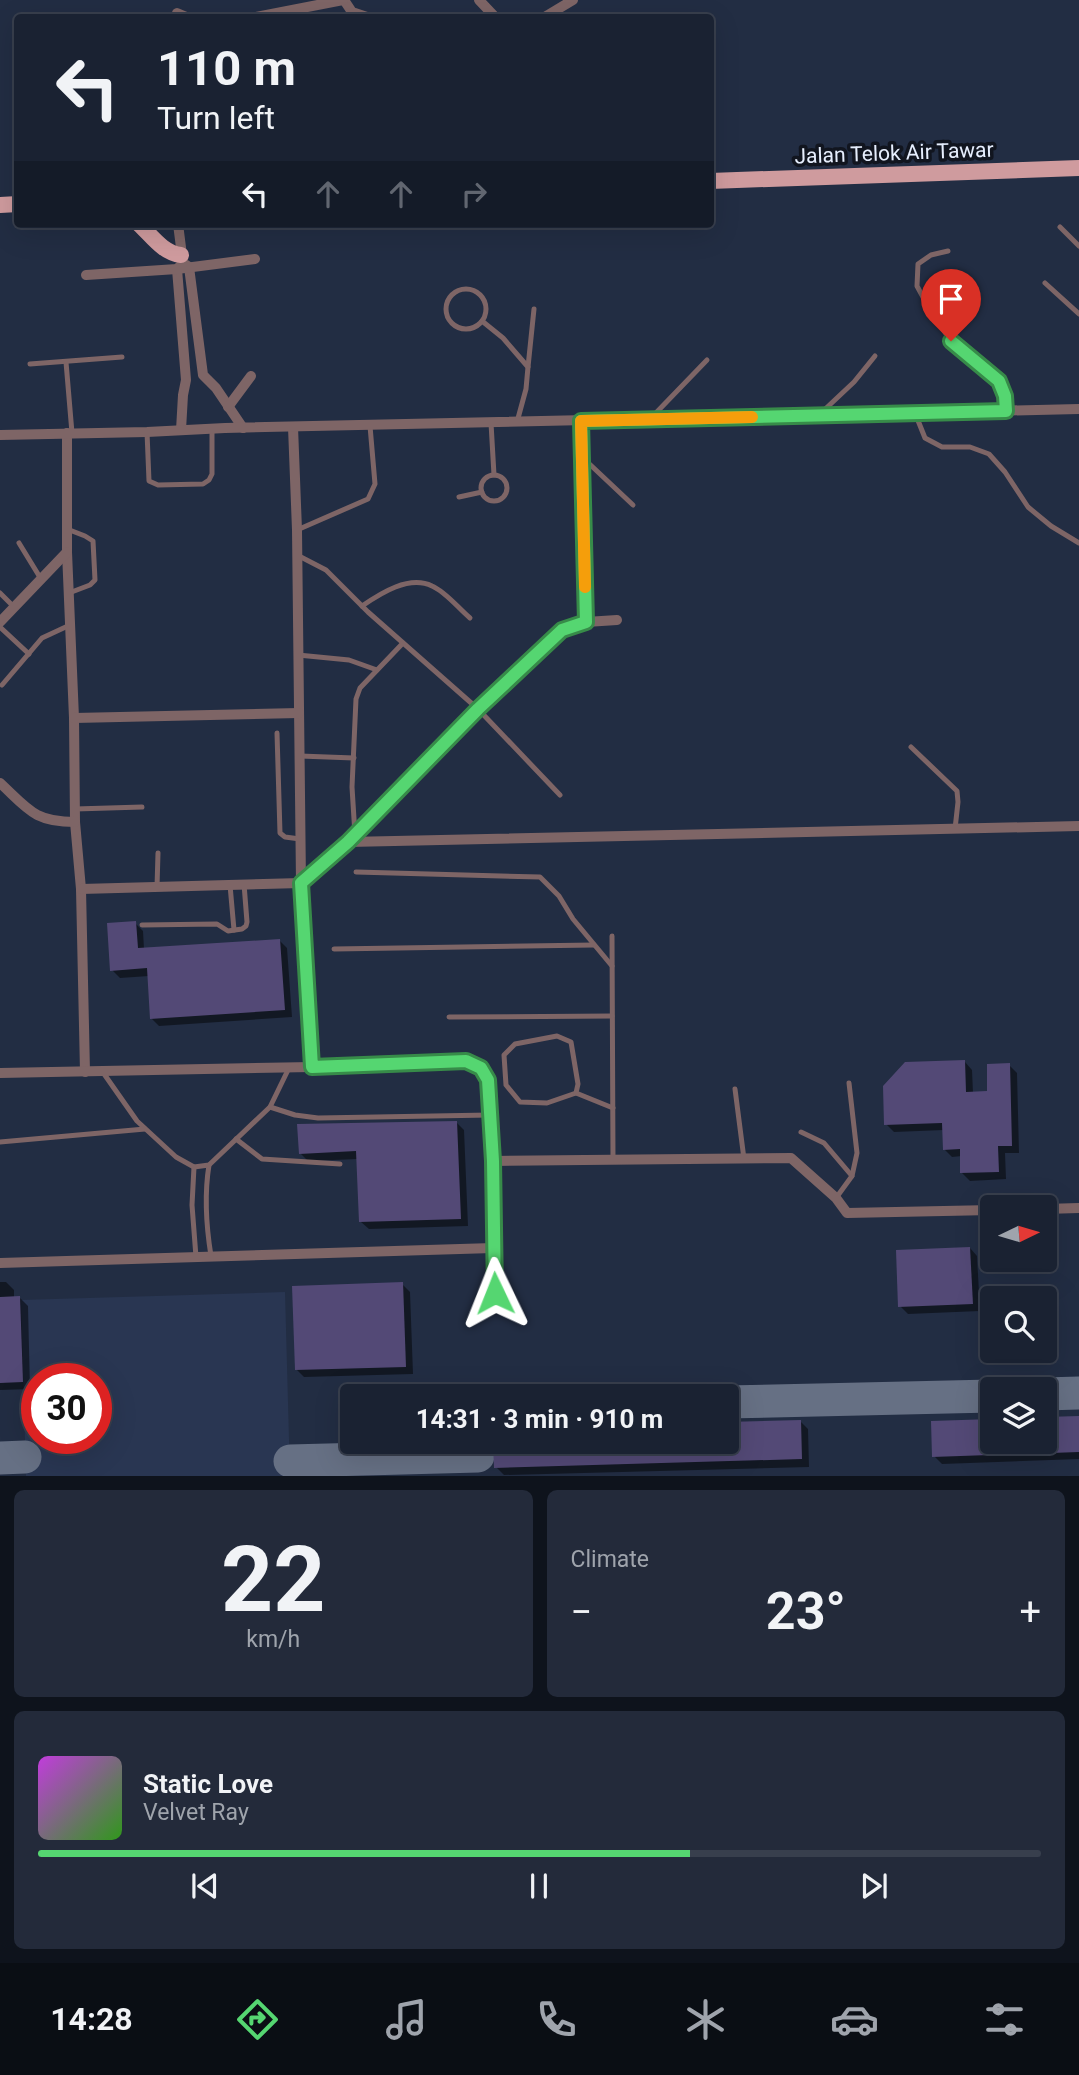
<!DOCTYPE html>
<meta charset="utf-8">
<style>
body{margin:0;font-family:Roboto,sans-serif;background:#232a3a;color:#f1f3f6;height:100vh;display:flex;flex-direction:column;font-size:26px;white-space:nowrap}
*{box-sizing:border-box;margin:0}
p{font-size:23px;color:#9fa4ac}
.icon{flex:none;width:38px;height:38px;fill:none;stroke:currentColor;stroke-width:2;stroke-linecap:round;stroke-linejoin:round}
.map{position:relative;height:1476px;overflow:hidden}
.sheet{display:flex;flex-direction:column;gap:14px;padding:14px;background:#0e131c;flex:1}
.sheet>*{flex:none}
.top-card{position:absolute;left:14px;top:14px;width:700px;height:214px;border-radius:7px;box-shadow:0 7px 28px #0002,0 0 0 2px #383f4d;background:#1a2232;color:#f1f3f6;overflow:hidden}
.needle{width:46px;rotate:85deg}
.buttons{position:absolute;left:980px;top:1195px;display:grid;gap:14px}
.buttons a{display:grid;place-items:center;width:77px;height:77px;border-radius:7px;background:#1a2232;box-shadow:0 7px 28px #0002,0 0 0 2px #383f4d;font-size:35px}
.speed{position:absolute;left:21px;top:1363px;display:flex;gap:14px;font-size:35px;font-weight:700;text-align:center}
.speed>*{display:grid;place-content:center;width:91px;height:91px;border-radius:50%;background:#1a2232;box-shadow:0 7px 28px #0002,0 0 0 2px #383f4d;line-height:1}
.speed .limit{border:10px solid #d22;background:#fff;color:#111}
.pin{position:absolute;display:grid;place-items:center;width:60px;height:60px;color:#fff;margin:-72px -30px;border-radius:50% 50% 50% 0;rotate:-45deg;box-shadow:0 0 7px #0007}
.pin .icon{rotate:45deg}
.me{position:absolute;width:77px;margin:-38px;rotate:358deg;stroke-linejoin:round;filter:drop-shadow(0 0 5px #0008)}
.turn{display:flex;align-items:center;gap:24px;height:147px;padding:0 28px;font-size:32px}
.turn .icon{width:91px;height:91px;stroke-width:2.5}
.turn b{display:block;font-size:49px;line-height:60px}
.lanes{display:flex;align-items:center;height:66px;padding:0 28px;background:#0003;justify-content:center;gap:35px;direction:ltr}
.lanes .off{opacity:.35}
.big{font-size:52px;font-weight:700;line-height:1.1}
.sheet .card{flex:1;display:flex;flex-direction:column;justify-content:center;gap:10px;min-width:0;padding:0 24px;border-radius:10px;background:#232a3a}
.sheet .dial{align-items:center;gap:0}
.dial b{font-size:91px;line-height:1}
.song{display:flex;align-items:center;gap:21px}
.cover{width:84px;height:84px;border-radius:10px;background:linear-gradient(135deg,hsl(290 70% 55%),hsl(110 70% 35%))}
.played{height:7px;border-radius:4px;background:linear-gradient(90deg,#55d671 65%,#383f4d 65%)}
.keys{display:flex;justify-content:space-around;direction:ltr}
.heat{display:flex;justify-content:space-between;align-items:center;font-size:38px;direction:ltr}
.sheet .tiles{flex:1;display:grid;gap:14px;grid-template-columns:1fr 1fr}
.card:last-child{grid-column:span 2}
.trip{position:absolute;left:340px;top:1384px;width:399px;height:70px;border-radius:7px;background:#1a2232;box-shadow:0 7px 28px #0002,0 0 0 2px #383f4d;font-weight:700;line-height:70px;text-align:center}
.menu{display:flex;height:112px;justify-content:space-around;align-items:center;background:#0a0e14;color:#9fa4ac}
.menu .icon{width:49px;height:49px}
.menu .current{color:#55d671}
.menu b{font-size:32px;color:#f1f3f6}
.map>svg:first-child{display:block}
</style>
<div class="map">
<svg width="1079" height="1477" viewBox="0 0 1079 1477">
<rect width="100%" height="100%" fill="#222d43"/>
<!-- built -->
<path fill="#293652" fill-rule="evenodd" d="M285 1292 290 1476H26L21 1300ZM37 1379H96V1438H37Z"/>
<!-- shadow -->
<g fill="#0007">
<path d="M135 923 143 931 144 949 280 941 287 948 292 1017 159 1026 151 1018 149 976 120 978 112 970Z"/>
<path d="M965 1062 972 1070 973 1093H989L1009 1065 1017 1073 1019 1153H1005L1006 1179 970 1181 962 1173V1156L952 1157 944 1149V1130L894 1132 886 1124Z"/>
<path d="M457 1123 464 1130 468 1226 369 1229 361 1222 358 1159 308 1161 300 1153Z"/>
<path d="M970 1248 977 1256 980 1311 908 1314 900 1306Z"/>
<path d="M0 1282H6L14 1290V1298H20L28 1306 30 1389 0 1390Z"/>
<path d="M402 1284 410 1292 413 1374 304 1377 296 1369Z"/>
<path d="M1079 1418V1459L942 1464 934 1456 933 1422 992 1421V1442H1045V1419Z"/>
<path d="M801 1422 808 1429 809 1467 504 1475 496 1467 495 1442H726Z"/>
</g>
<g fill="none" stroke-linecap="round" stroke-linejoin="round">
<!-- taxiway -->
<g stroke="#667084" stroke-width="33">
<path d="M1045 1394 1079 1393"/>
<path d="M726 1402 992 1396"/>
<path d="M0 1458 25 1457"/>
<path d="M290 1461 478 1456"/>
</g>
</g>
<!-- building -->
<g fill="#534976">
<path d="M136 921 138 948 280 939 285 1010 150 1019 147 968 110 971 107 923Z"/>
<path d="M965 1060 966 1092 987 1091V1064L1010 1063 1012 1146H998L999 1172 960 1173V1149L943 1150 942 1123 884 1125 883 1086 905 1062Z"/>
<path d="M457 1121 461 1219 359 1222 356 1151 299 1154 297 1124Z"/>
<path d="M970 1247 973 1304 898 1307 896 1250Z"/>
<path d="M403 1282 406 1367 295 1370 292 1286Z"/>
<path d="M20 1296 23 1382 0 1383V1297Z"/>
<path d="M1079 1416V1452L932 1457 931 1421 992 1419V1442H1045V1417Z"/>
<path d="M801 1420 802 1459 494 1468 493 1442H726V1422Z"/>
</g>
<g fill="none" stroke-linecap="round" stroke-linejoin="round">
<!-- lane -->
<g stroke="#7e6566" stroke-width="5">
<path d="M1060 227 1079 246"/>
<path d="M948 251 931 255 918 264 917 286 931 312 951 341 1000 381 1005 396 1006 411"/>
<path d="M1045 283 1079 314"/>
<circle cx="466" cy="309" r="20"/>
<path d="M482 321 503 338 528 367 526 389 517 422"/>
<path d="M66 362 72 433"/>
<path d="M30 364 122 357"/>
<path d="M528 367 534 309"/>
<path d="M821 413 854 382 875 356"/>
<path d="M915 413 925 438 942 447H970L989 454 1005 472 1028 507 1051 526 1079 543"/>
<path d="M652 417 707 360"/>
<path d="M581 421 586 622"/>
<path d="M491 423 494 475"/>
<path d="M147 432 149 481 158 485 203 484 209 480 212 474V429"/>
<path d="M582 457 633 505"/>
<circle cx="494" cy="488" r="13"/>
<path d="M459 497 482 492"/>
<path d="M67 529 85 536 93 541 95 580 90 585 69 593"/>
<path d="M297 530 368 499 375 484 370 426"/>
<path d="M19 543 41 579"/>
<path d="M297 555 326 570 368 612 478 709 560 795"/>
<path d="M0 593 14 607"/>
<path d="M362 606C381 593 409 575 432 586 446 592 458 608 470 618"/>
<path d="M0 627 29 654"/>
<path d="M298 655 349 660 377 670"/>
<path d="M2 685 42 638 70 625"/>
<path d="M277 733 280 833 285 837 300 839"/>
<path d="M911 747 957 791 958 802 955 829"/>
<path d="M300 756 354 758"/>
<path d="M75 809 142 807"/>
<path d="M355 835 352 787 356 699 360 688 403 643"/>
<path d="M356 872 540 877 559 896 573 919 612 966"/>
<path d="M230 885 234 930"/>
<path d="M157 887 158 853"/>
<path d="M142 925 217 924 228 931 242 929 246 926 247 922 244 884"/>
<path d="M612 936 613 1160"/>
<path d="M334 949 594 945"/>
<path d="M449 1017 612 1016"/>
<path d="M557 1036 571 1042 578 1084 576 1093 547 1103 520 1102 506 1085 504 1055 515 1044Z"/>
<path d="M102 1071 137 1121 176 1157 194 1167 209 1165 270 1107 289 1068"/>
<path d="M735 1089 744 1159"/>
<path d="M576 1093 613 1108"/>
<path d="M270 1107 295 1115 318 1118 490 1115"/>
<path d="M801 1132 824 1143 852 1176"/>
<path d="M236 1139 262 1159 340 1164"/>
<path d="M0 1142 145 1129"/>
<path d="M209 1165C204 1196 206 1225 211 1256"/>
<path d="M194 1167 192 1205 196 1257"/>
<path d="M836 1198 852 1176 857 1153 849 1083"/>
</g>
<!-- street -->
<g stroke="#7e6566" stroke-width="10">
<path d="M344 0 352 12 370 18"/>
<path d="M479 0 496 18"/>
<path d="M177 13 189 18"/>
<path d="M251 18 343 0"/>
<path d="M543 18 573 0"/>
<path d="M178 224 183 263 189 267 203 375 216 388 243 428"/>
<path d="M180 266 177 269 186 380 183 395 181 430"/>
<path d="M86 275 177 269 255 259"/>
<path d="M228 407 251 376"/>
<path d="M293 427 297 530 301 883 312 1067"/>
<path d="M67 433V552L74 718 75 822 81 889 85 1072"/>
<path d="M0 435 147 432 225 428 1079 409"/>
<path d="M0 622 67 552"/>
<path d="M74 718 299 713"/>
<path d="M0 783C28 809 34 822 75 822"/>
<path d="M348 842 1079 826"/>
<path d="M81 889 301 883 348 842 478 709 562 630 586 622 617 620"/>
<path d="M0 1073 312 1067 466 1061 481 1068 488 1080 493 1161 495 1293"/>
<path d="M493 1161 791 1158 836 1198 847 1213 992 1210"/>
<path d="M1045 1209 1079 1208"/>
<path d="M0 1263 493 1248"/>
</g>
<!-- primary -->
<g stroke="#cf9b9e" stroke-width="16">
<path d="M710 181 1079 168"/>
<path d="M0 205 18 204"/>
<path d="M139 224C152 236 163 253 181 255"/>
</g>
</g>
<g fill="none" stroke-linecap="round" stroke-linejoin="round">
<defs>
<path id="route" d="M495 1293 493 1161 488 1080 481 1068 466 1061 312 1067 301 883 348 842 478 709 562 630 586 622 581 421 1006 411 1005 396 999 381 951 341"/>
</defs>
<!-- route casing -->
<use href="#route" stroke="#378b49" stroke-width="18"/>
<!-- route -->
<use href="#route" stroke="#55d671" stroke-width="12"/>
<!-- slow -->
<path stroke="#f59e0b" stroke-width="12" d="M585 587 581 421 752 417"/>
</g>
<g text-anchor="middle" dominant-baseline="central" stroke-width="7" stroke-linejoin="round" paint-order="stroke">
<!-- street labels -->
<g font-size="21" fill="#e6eefd" stroke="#11151f">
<text transform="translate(894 153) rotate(-2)">Jalan Telok Air Tawar</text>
</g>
</g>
</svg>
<div class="buttons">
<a><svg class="needle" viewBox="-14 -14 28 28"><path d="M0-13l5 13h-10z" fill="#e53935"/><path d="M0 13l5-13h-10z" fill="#9fa4ac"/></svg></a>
<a><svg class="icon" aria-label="search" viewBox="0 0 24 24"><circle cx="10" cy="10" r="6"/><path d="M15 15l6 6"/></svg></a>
<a><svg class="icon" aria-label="layers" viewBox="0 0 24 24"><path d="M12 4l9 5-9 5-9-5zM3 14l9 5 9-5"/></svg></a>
</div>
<div class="speed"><div class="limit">30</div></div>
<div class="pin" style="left:951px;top:341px;background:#d93025"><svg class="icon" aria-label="arrive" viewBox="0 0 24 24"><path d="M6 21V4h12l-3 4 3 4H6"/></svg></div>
<svg class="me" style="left:495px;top:1293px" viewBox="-20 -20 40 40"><path d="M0-17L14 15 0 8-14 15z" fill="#55d671" stroke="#fff" stroke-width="4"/></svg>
<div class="trip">14:31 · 3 min · 910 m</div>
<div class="top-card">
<div class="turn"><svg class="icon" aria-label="left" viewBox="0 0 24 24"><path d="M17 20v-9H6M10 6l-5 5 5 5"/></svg><div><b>110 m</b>Turn left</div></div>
<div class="lanes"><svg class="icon" aria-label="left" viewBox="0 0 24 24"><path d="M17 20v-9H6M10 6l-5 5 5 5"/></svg><svg class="icon off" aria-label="ahead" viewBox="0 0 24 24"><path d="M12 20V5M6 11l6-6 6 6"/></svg><svg class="icon off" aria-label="ahead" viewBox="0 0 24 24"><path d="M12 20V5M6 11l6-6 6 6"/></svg><svg class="icon off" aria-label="right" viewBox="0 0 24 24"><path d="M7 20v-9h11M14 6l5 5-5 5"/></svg></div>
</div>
</div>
<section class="sheet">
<div class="tiles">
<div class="card dial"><b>22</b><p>km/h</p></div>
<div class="card"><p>Climate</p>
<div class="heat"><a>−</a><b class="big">23°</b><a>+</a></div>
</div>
<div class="card">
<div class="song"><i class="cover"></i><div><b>Static Love</b><p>Velvet Ray</p></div></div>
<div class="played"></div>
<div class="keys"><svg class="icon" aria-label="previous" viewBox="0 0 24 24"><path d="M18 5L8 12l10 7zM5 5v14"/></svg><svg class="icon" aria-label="pause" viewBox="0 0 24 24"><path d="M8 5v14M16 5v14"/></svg><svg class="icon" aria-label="next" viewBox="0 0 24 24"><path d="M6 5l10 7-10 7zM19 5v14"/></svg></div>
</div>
</div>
</section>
<nav class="menu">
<b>14:28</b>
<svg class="icon current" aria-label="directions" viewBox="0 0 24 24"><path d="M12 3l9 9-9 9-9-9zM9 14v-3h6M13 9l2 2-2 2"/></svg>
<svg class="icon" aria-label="music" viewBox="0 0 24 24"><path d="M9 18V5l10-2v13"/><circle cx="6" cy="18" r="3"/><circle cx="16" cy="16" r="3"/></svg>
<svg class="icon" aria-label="phone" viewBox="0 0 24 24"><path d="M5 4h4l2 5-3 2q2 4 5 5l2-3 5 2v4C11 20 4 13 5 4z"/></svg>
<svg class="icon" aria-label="climate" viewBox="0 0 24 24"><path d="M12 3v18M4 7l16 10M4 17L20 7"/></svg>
<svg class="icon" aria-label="car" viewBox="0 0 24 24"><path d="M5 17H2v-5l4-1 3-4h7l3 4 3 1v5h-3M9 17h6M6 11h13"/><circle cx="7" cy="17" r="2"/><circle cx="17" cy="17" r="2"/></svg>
<svg class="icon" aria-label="filters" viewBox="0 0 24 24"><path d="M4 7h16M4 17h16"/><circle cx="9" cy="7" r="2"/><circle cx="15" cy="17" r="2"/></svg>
</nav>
